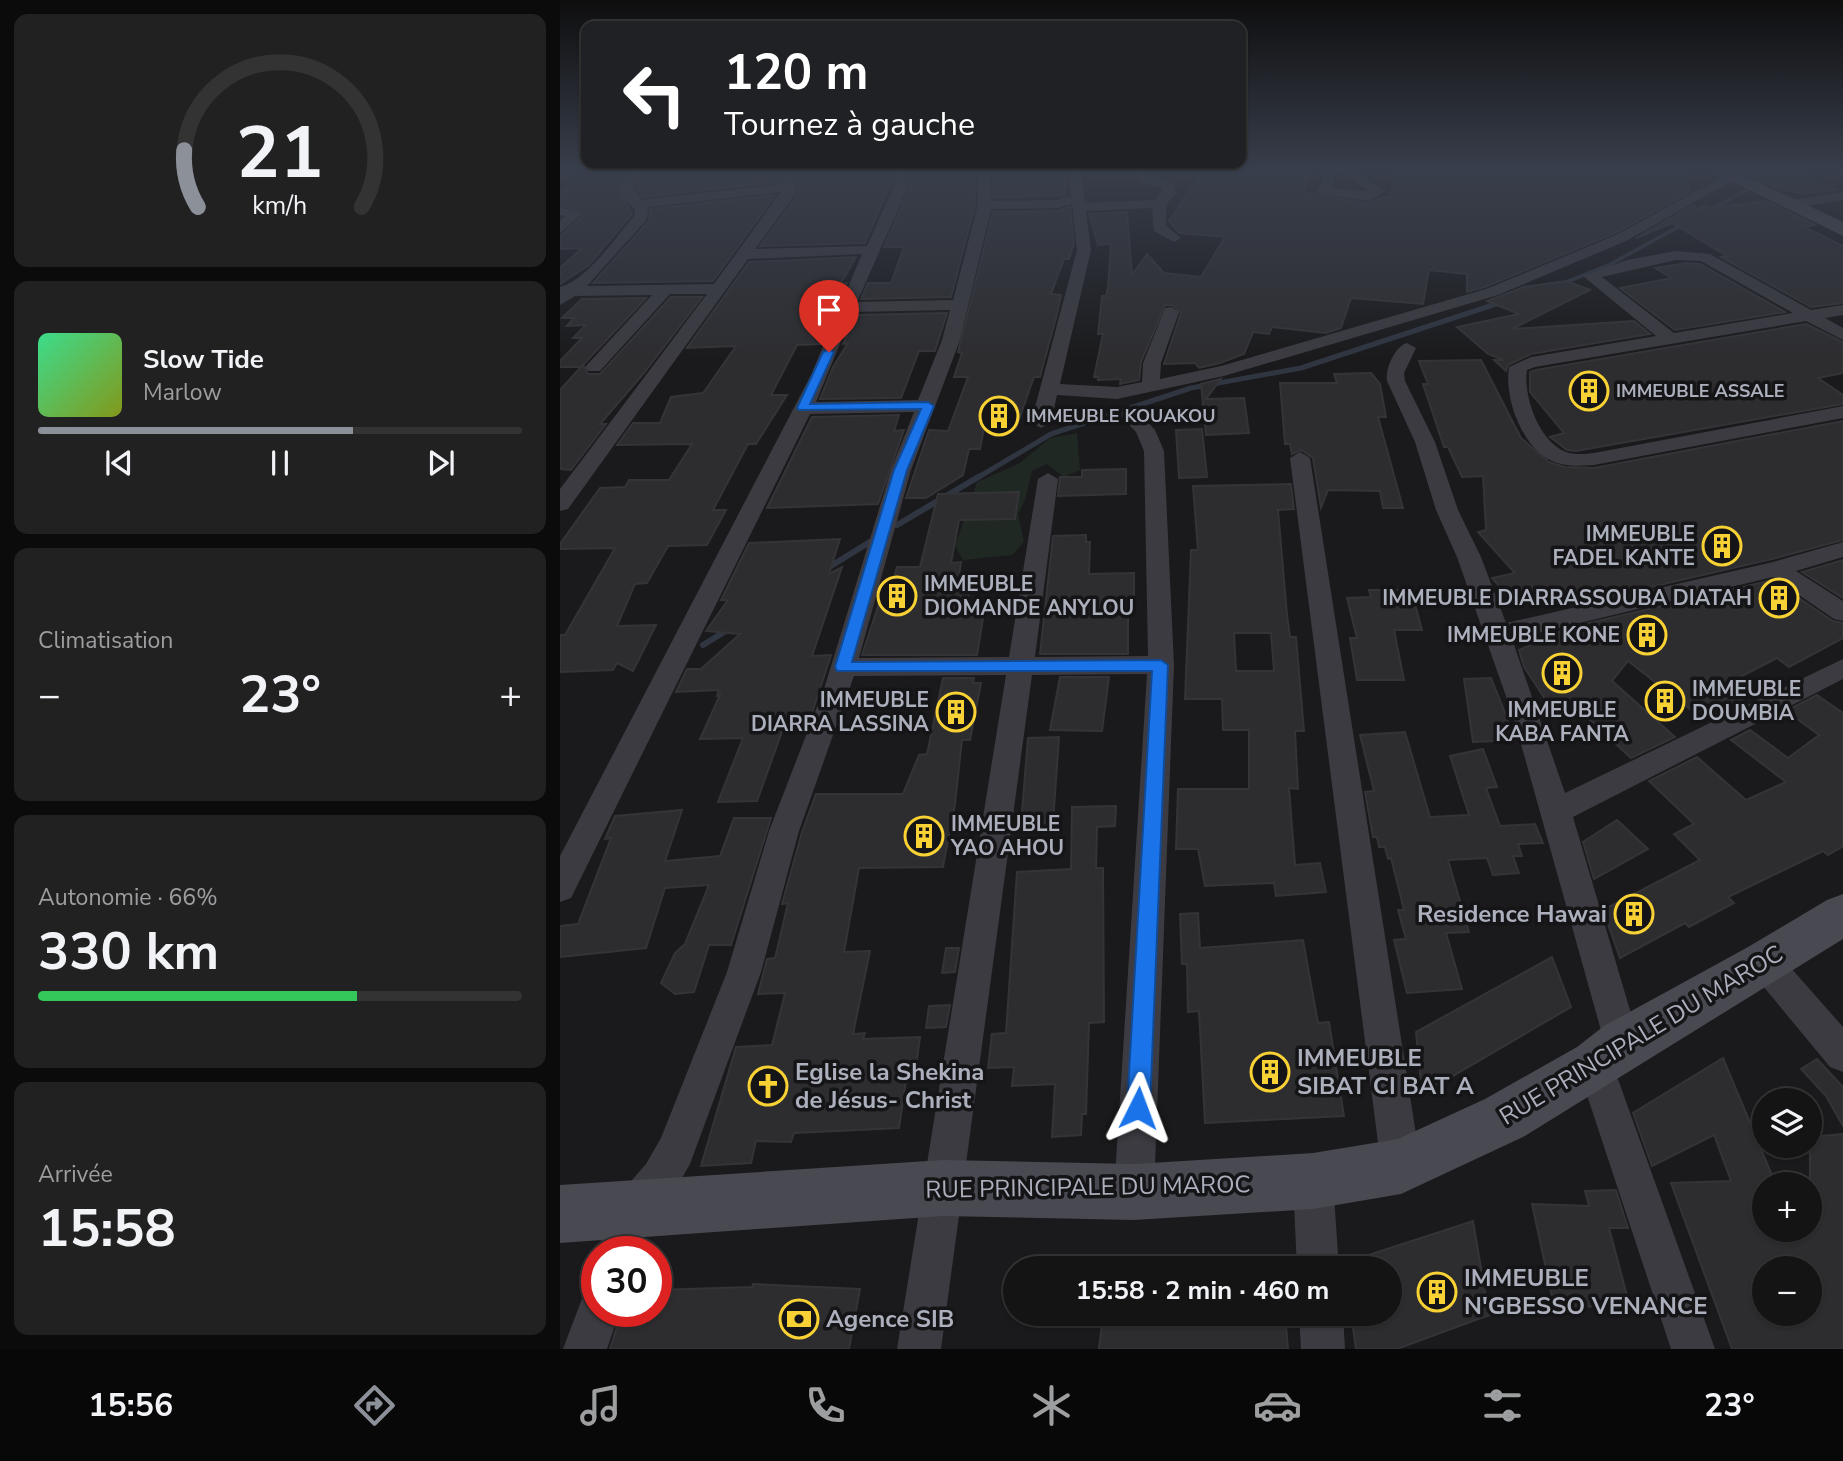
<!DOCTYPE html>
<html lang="fr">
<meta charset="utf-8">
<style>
body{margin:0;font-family:"Nunito Sans",sans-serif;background:#212122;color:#f1f3f6;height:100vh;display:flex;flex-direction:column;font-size:26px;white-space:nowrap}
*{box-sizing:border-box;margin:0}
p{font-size:23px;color:#9d9ea0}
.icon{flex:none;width:38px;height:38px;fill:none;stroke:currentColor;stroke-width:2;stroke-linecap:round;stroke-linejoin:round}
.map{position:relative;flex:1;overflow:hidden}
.details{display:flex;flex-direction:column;gap:14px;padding:14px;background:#0b0b0c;width:560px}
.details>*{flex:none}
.top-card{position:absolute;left:21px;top:21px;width:665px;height:147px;border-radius:14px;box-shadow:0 2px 5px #0004,0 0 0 2px #333334;background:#202124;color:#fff;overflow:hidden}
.controls{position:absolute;left:1192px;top:1088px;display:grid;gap:14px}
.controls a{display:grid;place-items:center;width:70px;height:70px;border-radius:50%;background:#141415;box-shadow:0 2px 5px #0004,0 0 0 2px #333334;font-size:35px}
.speed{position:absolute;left:21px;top:1236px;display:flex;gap:14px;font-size:35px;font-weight:700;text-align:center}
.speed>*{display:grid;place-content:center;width:91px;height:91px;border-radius:50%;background:#141415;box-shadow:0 2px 5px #0004,0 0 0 2px #333334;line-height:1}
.speed .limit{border:10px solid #d22;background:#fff;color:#111}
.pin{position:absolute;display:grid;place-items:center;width:60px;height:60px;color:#fff;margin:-72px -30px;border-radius:50% 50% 50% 0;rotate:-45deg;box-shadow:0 0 7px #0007}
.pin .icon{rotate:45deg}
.me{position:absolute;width:77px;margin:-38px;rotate:3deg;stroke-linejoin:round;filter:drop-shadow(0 0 5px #0008)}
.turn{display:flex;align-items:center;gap:24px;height:147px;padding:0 28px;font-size:32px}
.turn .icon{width:91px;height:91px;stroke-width:2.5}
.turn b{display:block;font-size:49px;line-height:60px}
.big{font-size:52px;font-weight:700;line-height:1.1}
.details .tile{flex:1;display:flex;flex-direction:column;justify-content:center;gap:10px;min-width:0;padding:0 24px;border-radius:14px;background:#212122}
.details .dial{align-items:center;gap:0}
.dial svg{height:182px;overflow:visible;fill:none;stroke:#333334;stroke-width:7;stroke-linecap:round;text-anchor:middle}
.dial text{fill:#f1f3f6;stroke:none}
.song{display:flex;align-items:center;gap:21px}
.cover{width:84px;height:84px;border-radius:10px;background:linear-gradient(135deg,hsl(150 70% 55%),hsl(70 70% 35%))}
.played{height:7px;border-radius:4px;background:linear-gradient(90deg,#8c9099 65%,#333334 65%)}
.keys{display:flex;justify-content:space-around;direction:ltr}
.heat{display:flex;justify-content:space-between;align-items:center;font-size:38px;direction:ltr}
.charge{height:10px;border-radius:5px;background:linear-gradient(90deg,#34c759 66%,#333334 0)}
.trip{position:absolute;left:443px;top:1256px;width:399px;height:70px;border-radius:35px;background:#141415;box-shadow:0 2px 5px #0004,0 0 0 2px #333334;font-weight:700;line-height:70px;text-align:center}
.dock{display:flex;height:112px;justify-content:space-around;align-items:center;background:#080808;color:#9d9ea0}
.dock .icon{width:49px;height:49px}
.dock .active{color:#8c9099}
.dock b{font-size:32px;color:#f1f3f6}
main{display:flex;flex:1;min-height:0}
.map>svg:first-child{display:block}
</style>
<main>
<section class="details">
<div class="tile dial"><svg viewBox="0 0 100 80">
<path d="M14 69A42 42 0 1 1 86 69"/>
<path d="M14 69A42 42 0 0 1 8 44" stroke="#8c9099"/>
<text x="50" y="56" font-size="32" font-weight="700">21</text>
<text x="50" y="72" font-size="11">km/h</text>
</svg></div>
<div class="tile">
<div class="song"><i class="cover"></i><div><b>Slow Tide</b><p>Marlow</p></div></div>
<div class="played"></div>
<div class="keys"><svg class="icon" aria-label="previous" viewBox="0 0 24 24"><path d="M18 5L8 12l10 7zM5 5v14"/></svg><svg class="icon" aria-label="pause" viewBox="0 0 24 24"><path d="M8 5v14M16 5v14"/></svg><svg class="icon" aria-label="next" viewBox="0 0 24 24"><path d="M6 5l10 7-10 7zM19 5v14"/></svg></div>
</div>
<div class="tile"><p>Climatisation</p>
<div class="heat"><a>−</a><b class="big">23°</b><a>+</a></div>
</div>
<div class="tile"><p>Autonomie · 66%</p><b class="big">330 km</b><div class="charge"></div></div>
<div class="tile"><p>Arrivée</p><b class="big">15:58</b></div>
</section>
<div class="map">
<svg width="1283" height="1349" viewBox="0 0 1283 1349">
<rect width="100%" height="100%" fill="#1a1a1c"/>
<!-- green -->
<path fill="#1f2822" d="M517 433 520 470 504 477 487 464 472 471 465 500 458 514 464 542 452 555 403 560 395 546 417 482 460 463 490 438Z"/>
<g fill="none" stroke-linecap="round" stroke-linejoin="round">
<!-- stream-far2 -->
<g stroke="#2f3641" stroke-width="3.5">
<path d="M1148 211 1224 170"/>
<path d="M1001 284 1049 265 1125 223"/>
<path d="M933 305 943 302"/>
</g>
<!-- stream-far1 -->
<path stroke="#2f3641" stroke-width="5" d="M417 478 491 434 631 388 741 368 939 303"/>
<!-- stream -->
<g stroke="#2f3641" stroke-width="6">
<path d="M337 525 420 476"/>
<path d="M266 569 313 540"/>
<path d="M143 645 169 629"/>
</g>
</g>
<!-- building -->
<g fill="#2d2d30" stroke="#343438" stroke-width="2" fill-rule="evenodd">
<path d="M46 170H68L57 187 72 214 29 265 0 284V268L22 248 0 249V236L25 214 0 205V190L6 189 8 179 16 173Z"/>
<path d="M86 170H223L221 182 82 197 76 186Z"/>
<path d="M240 170H249L250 178 333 177 305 243 200 246 236 198Z"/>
<path d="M351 170H414L415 205 391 297 301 299 308 283H331L344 247H324L348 192Z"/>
<path d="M643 170H753L742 192 809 204 823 197H830L838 170H1122L1130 192 1055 233 925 287 907 292V274L869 270 863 304 791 298 781 328 766 333 712 327 709 334 693 332 684 354 660 363 639 368 635 363 604 364 621 313 612 305H605L581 362 579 380 560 384 561 379 538 380V377H534L543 334H538L542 296H546L548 288 551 244 538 245 529 214 567 212 572 275 587 254 604 273 641 277 665 237 619 233 609 221Z"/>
<path d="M1178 170H1234L1276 190 1242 194 1215 187Z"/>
<path d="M432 174 505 177V195L434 198Z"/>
<path d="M215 195 153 281 33 283 89 221 90 209Z"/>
<path d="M1206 201 1255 225 1244 227 1283 246V303L1251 307 1161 257 1167 256 1112 223 1076 238 1134 205 1136 210 1144 206 1151 208Z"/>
<path d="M510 207 514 243 509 259H504L491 294 501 295 497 314 480 377H474L456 428H424L420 449H409L403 475 366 498H346L369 430 388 431 408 377H394L402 353 398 352 433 212 498 211Z"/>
<path d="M296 257 281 283H287L261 344 237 345 211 395H227L196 444H188L153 510H166L147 545 108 546 87 583 75 584 57 626 96 625 73 671 57 663 53 670 0 672V635H5L55 548 0 549V544L40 488 65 487 69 480H109L132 444 57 445 73 423H100L111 397 143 393 176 346 127 348 189 262Z"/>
<path d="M1127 263 1140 264 1225 312 1115 330 1060 288 1112 278 1095 268Z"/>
<path d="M1006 281 1030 290 952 329 1074 321 1090 334 971 354 948 365 946 371 934 360H944L928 354 897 327 959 314 927 301 964 287Z"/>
<path d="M111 297H142L84 373 40 424H46L11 470 0 469V390L21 367H0V361L22 338H13L26 325 7 326 14 318H2L22 299 86 298 23 365 28 374H40Z"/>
<path d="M387 313 375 351H359L341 398 260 399 273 367 288 343 283 344 295 315Z"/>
<path d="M1246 324 1283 342V373L1258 378 1283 395V404L1016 451 1007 450 990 437 1004 433 970 392V372L976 370Z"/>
<path d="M921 360 961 438 989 462 1005 467 1034 468 1283 421V540L1212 559 1013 605 998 590 952 601 932 578 955 573 918 532 926 530 923 476 902 477 888 447H884L863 384H868L859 361Z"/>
<path d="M811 373 820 384 826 417H818L843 508H823L820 491 768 490 761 508 753 458 741 450 732 454 730 444H725L720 383H777L774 374Z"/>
<path d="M661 379 646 399 684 398 689 433 646 435 641 384Z"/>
<path d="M339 415 334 431 344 430 318 504 207 508 252 417Z"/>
<path d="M642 429 647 477 619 478 616 430Z"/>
<path d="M566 469V494L498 496 500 477H522V470Z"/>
<path d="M731 484 734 509 718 510 727 615 730 637H736L744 731H735L738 789 729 788 735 865 760 863 766 892 716 896 714 883 645 886 638 849H616L618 789H689V730H663L662 699H625L631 550H638L633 486ZM674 633H711L714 671H676Z"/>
<path d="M459 492 455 519 399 520 391 563 401 562 399 576H412L405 612H424L417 655H302L327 579 334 578 337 567H360L378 494Z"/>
<path d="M526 535V542H530L529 574 574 573V606L568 607V654H480L493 536Z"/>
<path d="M280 539 269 574 282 567 252 656 271 655 252 713 228 715 197 801 158 802 183 738 140 739 160 695 157 696 159 690 116 692 127 669H141L180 634 146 631 168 600H161L189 543Z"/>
<path d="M1283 560V598L1242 572Z"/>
<path d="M1212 580 1273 621 1283 623V638L1229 667 1217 658 1178 678 1196 692 1162 710 1155 704 1135 713 1068 661 1052 681 1115 737 1071 758 1018 709 997 717 964 667 959 650 1008 628Z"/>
<path d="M809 590H851L862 630H834L844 680H797L790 638H797L787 598 811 597Z"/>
<path d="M500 677H549L542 731 490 730Z"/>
<path d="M383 678H414L413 683H421L410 740H402L395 804 383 867 299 868 284 952 310 951 293 1034 305 1033 303 1039 360 1037 356 1067H348L339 1128 234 1133 231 1142 196 1141 191 1163 141 1166 176 1047 212 1045 225 993 198 994 207 959 215 958 228 903 222 904 242 832 256 794H343L359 755 367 754Z"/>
<path d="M931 678 956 740 913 742 904 679Z"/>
<path d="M1257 695 1283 713V846L1268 855 1263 851 1168 897 1174 903 1129 927 1125 923 1060 958 1043 910 1140 860 1114 834 1134 824 1089 781 1137 757 1186 800 1226 782 1171 740 1190 730 1228 758 1259 735 1226 711Z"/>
<path d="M845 732 870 817 909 815 890 756 923 749 937 787 926 788 940 826 975 824 983 843 958 844 962 856H953L959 873 933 875 927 858 888 860 909 932 886 933 902 989 847 993 834 940 846 939 838 910H844L831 858 828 859 825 847H819L817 837H813L805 792 814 791 800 735Z"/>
<path d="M499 737 493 823 461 824 468 738Z"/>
<path d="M556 806 555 826 537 827 536 868H543L544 1022 529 1023 526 1114H522L521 1135 492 1137 495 1084 452 1086 454 1067 428 1068 432 1034 446 1033 457 872 511 869 512 807Z"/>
<path d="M122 810 105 861 160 856 174 818H211L171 945H149L134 992 115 994 101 983 115 953 125 944 149 885 105 888 86 948 0 957V926L18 924 51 838 45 839 55 816Z"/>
<path d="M1057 820 1088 849 1034 879 1023 842Z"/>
<path d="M638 913 640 948 743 940 758 1023 769 1022 784 1116 645 1123 639 1011 628 1012 627 964H622L620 914Z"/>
<path d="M386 948H399L395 972 382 973Z"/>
<path d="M992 957 1011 1007 862 1094 856 1032Z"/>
<path d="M390 1005 386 1027 366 1028 369 1006Z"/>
<path d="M1163 1058 1216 1185H1204V1230H1250V1137L1283 1134V1349H1172L1111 1183 1171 1181 1154 1135 1092 1166 1073 1113ZM1204 1269H1250V1314H1204Z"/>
<path d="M1257 1059 1283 1087V1126L1266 1096 1241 1069Z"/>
<path d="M1056 1190 1068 1228H1049L1070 1307 994 1306 972 1204 1029 1206 1025 1191Z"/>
<path d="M913 1221 929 1315 837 1349H796L791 1314H830V1269H782L781 1264Z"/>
<path d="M193 1284 300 1289 289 1349H50L62 1311H96V1290L192 1287Z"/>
<path d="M543 1314H725L728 1349H539Z"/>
</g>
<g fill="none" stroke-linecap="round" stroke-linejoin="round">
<!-- street -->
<g fill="#3b3b41" fill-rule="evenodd">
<path d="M2 170H16L0 182Z"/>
<path d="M71 170H83L73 186 81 200 223 184 226 170H238L234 196 195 249 307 246 332 191 337 170H349L346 191 297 302 393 300 418 205 417 170H429L432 201 497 200 511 196 509 170H521L525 203 595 200 602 192 600 187 580 181 574 170H586L590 175 613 185 616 193 606 205V226L621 238 614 242 594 231 592 208 526 211 531 250 500 384 557 387 582 382 583 363 605 308 611 307 619 312 601 363 600 379 661 366 926 289 1056 235 1168 174 1179 177 1066 241 938 295 664 376 557 399 497 395 491 422 481 428 471 422 517 250 512 204 498 208 431 209 400 340 351 470 299 658 449 657 478 479 488 473 498 479 475 657 588 656 584 451 576 432 560 415 563 411H577L595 430 604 451 614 665 594 1192 588 1206 574 1212 560 1206 554 1192 587 674 472 675 381 1349H337L446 675 294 676 239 831 201 972 130 1164 114 1192 88 1222 79 1251H37L58 1196 86 1164 101 1138 167 972 209 831 264 689 331 470 354 412 250 414 11 898 0 902V856L251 375 302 254 188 259 8 509 0 511V489L147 294H110L40 371H28L25 367 92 295 15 296 0 305V287C26 281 57 236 75 215V209L64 198 59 186ZM221 192 154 284 27 286 87 219 88 207ZM390 310 382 340 358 400 256 402 293 312Z"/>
<path d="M766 170H778L772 188 809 191 779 170H794L825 191 809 201 759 194 757 191Z"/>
<path d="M1283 192V200L1232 208 1225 204 1232 200Z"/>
<path d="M0 207 22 214 0 233V221L5 216 0 215Z"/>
<path d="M1116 251 1150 254 1251 310 1283 305V315L1265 318 1283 328V340L1246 321 975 367 967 370C963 396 979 442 1006 452 1014 455 1025 454 1034 453L1283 406V418L1034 465C1019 466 1003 467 990 460 961 445 944 397 949 367L971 357 1096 336 1023 276 1067 260ZM1116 260 1141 261 1233 313 1114 333 1042 277Z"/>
<path d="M847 343 856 348 844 373 845 381 875 442 898 510 921 557 946 623 1213 562 1283 542V557L1236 571 1283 601V621L1274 619 1213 577 952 639 1005 793 1283 659V679L1013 817 1080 1044 1075 1057 1062 1062 1050 1057 1155 1349H1111L1017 1065 1022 1052 1035 1047 1047 1052 954 719 897 557 876 510 855 442 827 381C825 369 835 346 847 343Z"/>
<path d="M740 452 750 458 861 1166 855 1180 841 1186 827 1180 821 1166 730 458Z"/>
<path d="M1205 947 1217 952 1283 1027V1072L1270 1067 1193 974 1188 963 1193 952Z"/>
<path d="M753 1161 767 1167 773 1181 779 1269H737L733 1181 739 1167Z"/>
<path d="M37 1290V1311H60L47 1349H3L23 1296Z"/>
<path d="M739 1314H783L785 1349H741Z"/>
</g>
<!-- secondary -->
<g fill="#484951" fill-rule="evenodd">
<path d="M1149 170H1172L1283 222V236Z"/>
<path d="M1283 894V939L963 1137 841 1194 753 1209 574 1220 383 1216 0 1243V1185L383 1160 574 1164 753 1153 838 1139 925 1099 1017 1047 1044 1026 1188 947 1267 900Z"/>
</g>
</g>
<!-- sky -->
<linearGradient id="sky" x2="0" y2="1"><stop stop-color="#0e0e0f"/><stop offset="0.47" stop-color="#383e4b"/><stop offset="1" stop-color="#383e4b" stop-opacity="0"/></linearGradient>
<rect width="1283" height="359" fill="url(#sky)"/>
<!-- route -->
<path fill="#1a73e8" stroke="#114b97" stroke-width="2" d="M269 349 274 352 250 404 368 402 374 406 347 470 292 662 601 660 608 665 590 1108 586 1117 578 1120 570 1117 567 1108 592 671H277L275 667 334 470 361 409 239 410 237 408 263 352Z"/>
<!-- icons -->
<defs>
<symbol id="building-ring" viewBox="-11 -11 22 22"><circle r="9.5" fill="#151517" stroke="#f8d235" stroke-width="1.5"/><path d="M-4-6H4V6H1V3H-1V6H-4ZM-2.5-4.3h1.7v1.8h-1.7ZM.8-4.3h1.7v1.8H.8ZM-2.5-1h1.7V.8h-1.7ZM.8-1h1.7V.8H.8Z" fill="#f8d235"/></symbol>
<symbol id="church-ring" viewBox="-11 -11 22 22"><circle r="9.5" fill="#151517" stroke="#f8d235" stroke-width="1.5"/><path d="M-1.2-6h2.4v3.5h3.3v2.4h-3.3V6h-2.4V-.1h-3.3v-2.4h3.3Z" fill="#f8d235"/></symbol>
<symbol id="bank-ring" viewBox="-11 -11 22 22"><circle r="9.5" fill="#151517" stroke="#f8d235" stroke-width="1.5"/><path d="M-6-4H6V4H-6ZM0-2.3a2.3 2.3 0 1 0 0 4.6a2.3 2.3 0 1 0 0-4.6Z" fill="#f8d235"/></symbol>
</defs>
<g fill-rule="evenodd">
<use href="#building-ring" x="1007" y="369" width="44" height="44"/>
<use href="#building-ring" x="417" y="394" width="44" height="44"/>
<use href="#building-ring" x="1140" y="524" width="44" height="44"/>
<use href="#building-ring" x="315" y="574" width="44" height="44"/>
<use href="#building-ring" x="1197" y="576" width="44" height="44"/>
<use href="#building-ring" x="1065" y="613" width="44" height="44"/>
<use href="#building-ring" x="980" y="651" width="44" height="44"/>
<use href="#building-ring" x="1083" y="679" width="44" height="44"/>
<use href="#building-ring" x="374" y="690" width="44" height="44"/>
<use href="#building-ring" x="342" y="814" width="44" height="44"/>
<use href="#building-ring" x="1052" y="892" width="44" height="44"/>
<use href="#building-ring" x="688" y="1050" width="44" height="44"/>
<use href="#church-ring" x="186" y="1064" width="44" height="44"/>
<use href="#building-ring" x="855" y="1270" width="44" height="44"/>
<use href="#bank-ring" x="217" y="1297" width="44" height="44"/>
</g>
<g text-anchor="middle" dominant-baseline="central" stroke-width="7" stroke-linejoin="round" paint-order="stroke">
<!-- far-poi labels -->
<g font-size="18" font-weight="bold" fill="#acafbc" stroke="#151517" text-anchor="start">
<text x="1056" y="391">IMMEUBLE ASSALE</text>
<text x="466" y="416">IMMEUBLE KOUAKOU</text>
</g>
<!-- poi labels -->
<g font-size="21" font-weight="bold" fill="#acafbc" stroke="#151517" text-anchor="end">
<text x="1135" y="534">IMMEUBLE<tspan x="1135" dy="24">FADEL KANTE</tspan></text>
<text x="364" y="584" text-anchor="start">IMMEUBLE<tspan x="364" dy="24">DIOMANDE ANYLOU</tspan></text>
<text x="1192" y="598">IMMEUBLE DIARRASSOUBA DIATAH</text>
<text x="1060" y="635">IMMEUBLE KONE</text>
<text x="1132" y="689" text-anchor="start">IMMEUBLE<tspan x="1132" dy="24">DOUMBIA</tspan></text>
<text x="369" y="700">IMMEUBLE<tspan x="369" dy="24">DIARRA LASSINA</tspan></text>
<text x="1002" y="710" text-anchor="middle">IMMEUBLE<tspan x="1002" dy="24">KABA FANTA</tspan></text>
<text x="391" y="824" text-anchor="start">IMMEUBLE<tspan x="391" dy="24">YAO AHOU</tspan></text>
</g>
<!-- near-poi labels -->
<g font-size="24" font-weight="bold" fill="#acafbc" stroke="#151517" text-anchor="start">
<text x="1047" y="914" text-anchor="end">Residence Hawai</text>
<text x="737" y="1058">IMMEUBLE<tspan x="737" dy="28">SIBAT CI BAT A</tspan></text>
<text x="235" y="1072">Eglise la Shekina<tspan x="235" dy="28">de Jésus- Christ</tspan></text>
<text x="904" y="1278">IMMEUBLE<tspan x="904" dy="28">N'GBESSO VENANCE</tspan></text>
<text x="266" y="1319">Agence SIB</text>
</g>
<!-- near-street labels -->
<g font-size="24" fill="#acafbc" stroke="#151517">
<text transform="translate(1081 1035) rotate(-31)">RUE PRINCIPALE DU MAROC</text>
<text transform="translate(528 1187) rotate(-1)">RUE PRINCIPALE DU MAROC</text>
</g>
</g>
</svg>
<div class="controls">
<a><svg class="icon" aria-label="layers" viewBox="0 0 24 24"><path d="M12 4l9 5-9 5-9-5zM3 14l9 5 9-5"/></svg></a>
<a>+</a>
<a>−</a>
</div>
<div class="speed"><div class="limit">30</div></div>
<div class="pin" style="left:269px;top:352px;background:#d93025"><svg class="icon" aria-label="arrive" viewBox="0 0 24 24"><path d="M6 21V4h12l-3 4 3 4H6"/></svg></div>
<svg class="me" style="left:578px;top:1108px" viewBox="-20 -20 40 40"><path d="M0-17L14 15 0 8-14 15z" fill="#1a73e8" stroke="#fff" stroke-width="4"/></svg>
<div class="trip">15:58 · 2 min · 460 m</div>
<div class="top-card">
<div class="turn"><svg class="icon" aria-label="left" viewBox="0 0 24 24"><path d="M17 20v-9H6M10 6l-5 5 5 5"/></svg><div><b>120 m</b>Tournez à gauche</div></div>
</div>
</div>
</main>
<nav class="dock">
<b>15:56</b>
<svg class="icon active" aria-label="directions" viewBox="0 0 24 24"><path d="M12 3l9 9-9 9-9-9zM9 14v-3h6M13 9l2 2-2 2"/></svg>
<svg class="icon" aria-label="music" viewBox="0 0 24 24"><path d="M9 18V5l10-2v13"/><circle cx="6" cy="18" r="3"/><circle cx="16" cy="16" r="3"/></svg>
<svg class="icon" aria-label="phone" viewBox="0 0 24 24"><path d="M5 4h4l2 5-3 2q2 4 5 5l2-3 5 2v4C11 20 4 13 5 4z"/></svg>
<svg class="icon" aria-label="climate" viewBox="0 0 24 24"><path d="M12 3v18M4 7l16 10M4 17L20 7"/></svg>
<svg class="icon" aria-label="car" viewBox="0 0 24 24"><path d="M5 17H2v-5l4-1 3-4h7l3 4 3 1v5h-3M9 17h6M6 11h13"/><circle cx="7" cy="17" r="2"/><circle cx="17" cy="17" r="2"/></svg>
<svg class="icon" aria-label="filters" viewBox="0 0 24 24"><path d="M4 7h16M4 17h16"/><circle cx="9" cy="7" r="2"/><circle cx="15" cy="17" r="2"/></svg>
<b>23°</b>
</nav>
